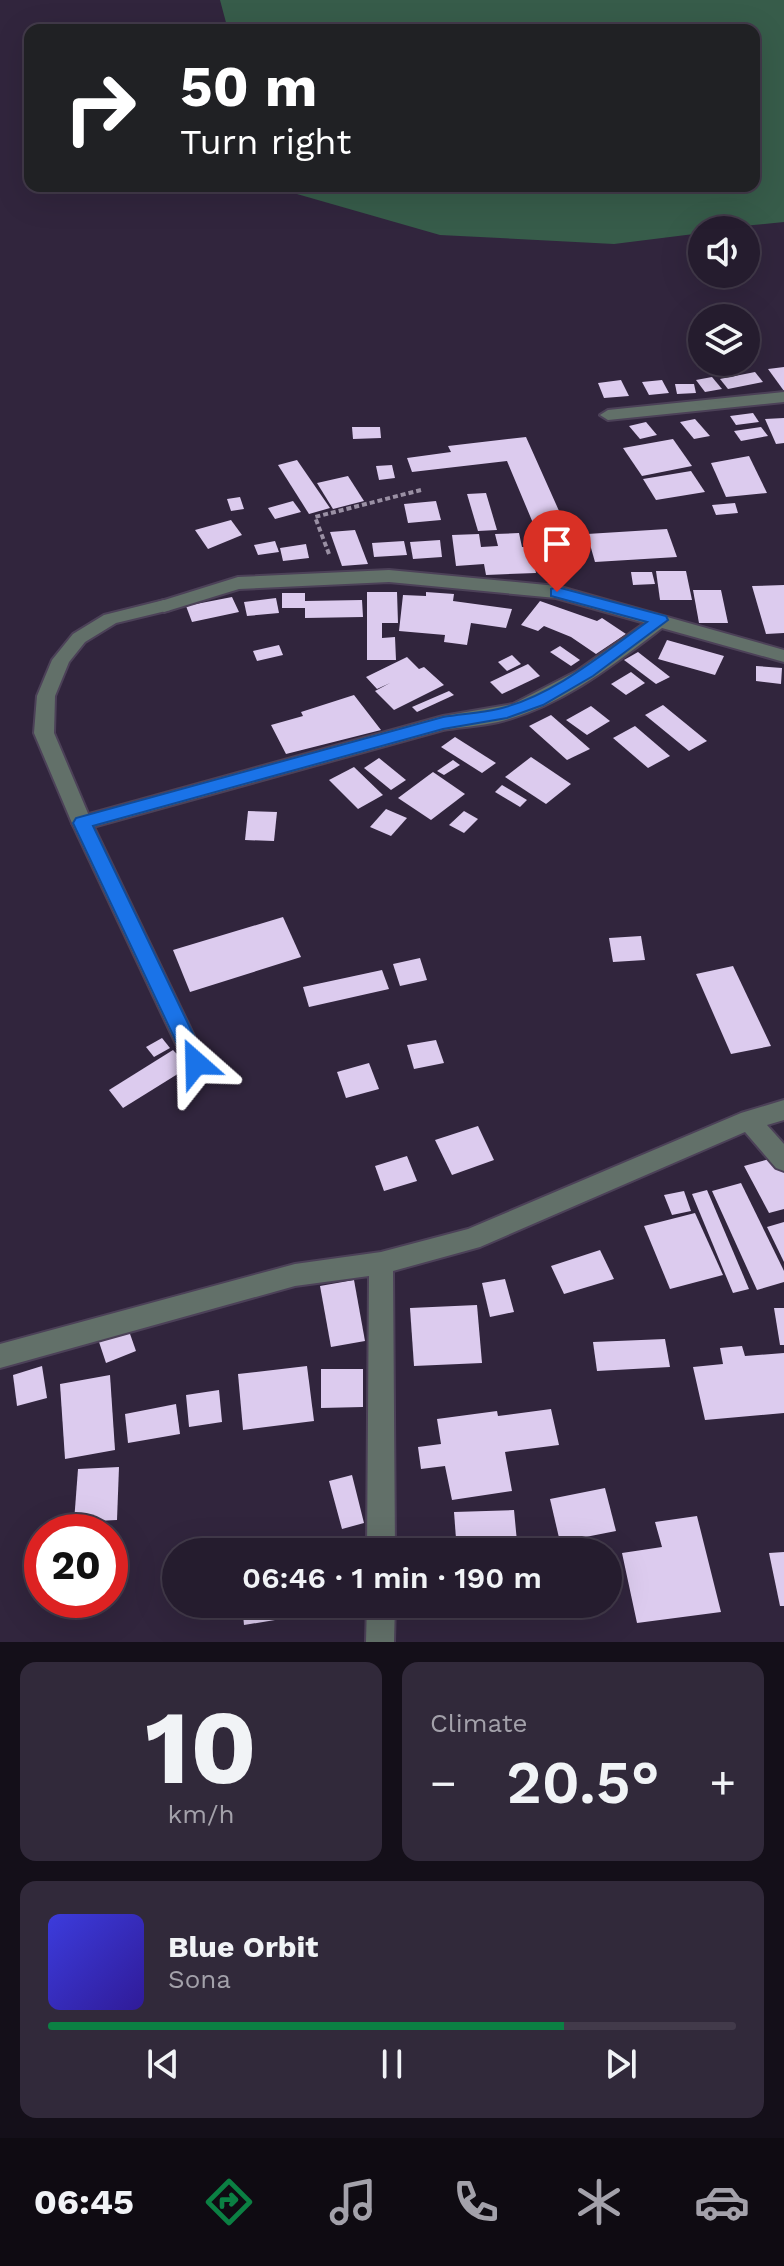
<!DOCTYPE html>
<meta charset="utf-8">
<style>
body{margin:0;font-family:"Work Sans",sans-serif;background:#31293a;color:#f1f3f6;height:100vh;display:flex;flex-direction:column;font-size:30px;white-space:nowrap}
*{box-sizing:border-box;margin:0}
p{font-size:26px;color:#a3a1aa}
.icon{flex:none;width:44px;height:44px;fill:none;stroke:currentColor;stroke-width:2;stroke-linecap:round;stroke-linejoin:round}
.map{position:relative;height:1642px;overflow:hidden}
.details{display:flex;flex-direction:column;gap:20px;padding:20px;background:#140f19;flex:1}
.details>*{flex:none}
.guide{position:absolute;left:24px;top:24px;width:736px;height:168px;border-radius:16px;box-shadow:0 8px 32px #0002,0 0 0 2px #423a4a;background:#202124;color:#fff;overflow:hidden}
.buttons{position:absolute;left:688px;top:216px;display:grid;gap:16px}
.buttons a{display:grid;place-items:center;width:72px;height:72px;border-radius:50%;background:#251c2e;box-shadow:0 8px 32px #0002,0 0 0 2px #423a4a;font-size:40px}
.speed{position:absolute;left:24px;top:1514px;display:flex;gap:16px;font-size:40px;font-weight:700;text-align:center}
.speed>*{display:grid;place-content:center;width:104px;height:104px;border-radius:50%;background:#251c2e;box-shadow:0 8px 32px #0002,0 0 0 2px #423a4a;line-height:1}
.speed .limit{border:12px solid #d22;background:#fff;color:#111}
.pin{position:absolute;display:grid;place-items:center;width:68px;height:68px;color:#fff;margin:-82px -34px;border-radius:50% 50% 50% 0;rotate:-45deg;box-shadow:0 0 8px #0007}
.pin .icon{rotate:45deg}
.me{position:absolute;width:88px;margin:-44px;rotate:335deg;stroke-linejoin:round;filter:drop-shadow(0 0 6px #0008)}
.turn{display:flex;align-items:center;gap:28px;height:168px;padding:0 24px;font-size:36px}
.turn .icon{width:104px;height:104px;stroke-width:2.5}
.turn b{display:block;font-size:56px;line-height:68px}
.big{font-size:60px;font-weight:600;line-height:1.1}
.details .card{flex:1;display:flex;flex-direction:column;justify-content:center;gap:12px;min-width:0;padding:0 28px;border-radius:16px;background:#31293a}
.details .dial{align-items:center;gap:0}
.dial b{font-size:104px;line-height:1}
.song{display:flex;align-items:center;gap:24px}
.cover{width:96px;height:96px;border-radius:12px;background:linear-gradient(135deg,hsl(240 70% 55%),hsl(250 70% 35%))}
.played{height:8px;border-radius:4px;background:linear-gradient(90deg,#0b8043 75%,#423a4a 75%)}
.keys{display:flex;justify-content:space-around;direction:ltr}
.heat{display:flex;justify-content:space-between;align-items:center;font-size:44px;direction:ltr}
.details .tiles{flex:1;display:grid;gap:20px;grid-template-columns:1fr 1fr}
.card:last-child{grid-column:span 2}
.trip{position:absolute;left:162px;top:1538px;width:460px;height:80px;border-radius:40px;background:#251c2e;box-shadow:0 8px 32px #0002,0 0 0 2px #423a4a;font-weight:600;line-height:80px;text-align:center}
.tabs{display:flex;height:128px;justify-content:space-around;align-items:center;background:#0f0b12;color:#a3a1aa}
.tabs .icon{width:56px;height:56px}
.tabs .selected{color:#0b8043}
.tabs b{font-size:36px;color:#f1f3f6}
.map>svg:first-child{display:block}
</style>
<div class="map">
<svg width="784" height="1642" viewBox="0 0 784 1642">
<rect width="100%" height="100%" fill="#31253d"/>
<!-- forest -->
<path fill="#375c4a" d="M220 0H784V222L702 230V233L614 244 440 235 269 186H754V30H228Z"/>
<!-- building -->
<g fill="#dccbee">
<path d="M784 367V391L768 369Z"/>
<path d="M755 372 763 382 728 389 720 379Z"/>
<path d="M712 377 722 389 705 392 696 380Z"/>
<path d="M621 380 629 396 604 398 598 383Z"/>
<path d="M662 380 669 393 649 395 642 382Z"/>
<path d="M675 384H694L696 393 677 394Z"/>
<path d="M753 413 759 422 736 425 730 416Z"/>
<path d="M784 418V443L776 444 765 419Z"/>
<path d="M695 419 710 436 694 439 680 422Z"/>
<path d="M646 422 657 435 640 439 629 426Z"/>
<path d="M352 427H380L381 438 353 439Z"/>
<path d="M761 427 768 436 741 441 734 431Z"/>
<path d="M526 437 568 531 538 535 507 461 412 472 407 458 451 452 448 446Z"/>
<path d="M673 439 692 466 642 476 623 448Z"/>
<path d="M749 456 767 493 726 497 711 463Z"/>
<path d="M297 460 330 508 309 514 278 465Z"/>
<path d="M392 465 395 478 379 480 376 466Z"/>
<path d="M691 471 705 492 656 500 643 479Z"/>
<path d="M348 476 364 501 333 509 317 483Z"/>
<path d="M486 493 497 530 478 531 467 494Z"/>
<path d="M240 497 244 509 231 511 227 499Z"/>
<path d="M293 501 301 512 275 519 268 508Z"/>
<path d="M436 501 441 520 408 523 404 504Z"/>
<path d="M735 503 738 513 716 515 712 505Z"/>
<path d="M231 520 242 535 208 549 195 530Z"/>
<path d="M667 529 677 557 595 562 587 534Z"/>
<path d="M355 530 368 564 342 566 330 532Z"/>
<path d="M519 533 522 547H530L536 573 486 575 484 564 456 566 452 535 479 534 481 547 498 546 495 534Z"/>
<path d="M440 540 442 557 413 559 410 542Z"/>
<path d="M275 541 279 552 258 555 254 545Z"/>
<path d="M404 541 407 555 374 557 372 543Z"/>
<path d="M306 544 309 558 283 561 280 548Z"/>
<path d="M656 571H686L692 600H660Z"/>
<path d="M631 572H652L655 584 633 585Z"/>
<path d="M784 585V633L766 634 752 586Z"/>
<path d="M693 590H721L728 623H699Z"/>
<path d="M367 592H397L398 623H382V638L395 637 396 660H367Z"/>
<path d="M426 592 454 594 453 601 512 609 506 628 471 623 467 645 444 642 445 635 399 631 403 595 426 596Z"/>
<path d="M282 593H305V601L362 600 363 617 305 618V608H282Z"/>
<path d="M232 597 239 612 192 622 186 606Z"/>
<path d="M276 598 279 613 247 616 244 602Z"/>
<path d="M540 601 597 621 602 618 626 634 596 654 571 637 544 626 538 631 521 625Z"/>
<path d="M667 640 724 656 715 675 658 659Z"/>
<path d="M279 645 283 655 257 661 253 651Z"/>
<path d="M560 646 580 660 571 666 550 652Z"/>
<path d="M638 652 670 677 656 684 624 660Z"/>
<path d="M512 655 521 664 507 671 498 662Z"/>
<path d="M407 657 419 669 424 667 444 685 394 710 375 691 390 683 377 689 366 677Z"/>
<path d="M528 664 540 676 502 694 490 682Z"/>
<path d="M756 666 782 668 781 684 756 681Z"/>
<path d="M631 672 645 683 626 695 611 684Z"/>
<path d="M449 691 454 695 417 712 412 707Z"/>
<path d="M354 695 381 730 286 754 271 725 303 716 301 712Z"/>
<path d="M663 705 707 741 689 751 645 715Z"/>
<path d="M591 706 610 721 587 735 566 720Z"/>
<path d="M551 715 590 749 567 760 529 726Z"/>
<path d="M635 726 670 756 648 768 613 738Z"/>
<path d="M455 737 496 763 482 773 441 747Z"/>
<path d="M531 757 571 784 546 804 505 777Z"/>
<path d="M379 758 406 780 391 790 364 768Z"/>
<path d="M453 760 460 765 444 775 437 771Z"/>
<path d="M354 767 383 795 358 809 329 780Z"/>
<path d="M433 772 465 794 431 820 398 798Z"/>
<path d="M502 785 527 800 520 807 495 792Z"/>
<path d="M386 809 407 818 391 836 370 827Z"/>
<path d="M248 811 277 812 274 841 245 840Z"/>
<path d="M464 811 478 819 464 833 449 825Z"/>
<path d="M283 917 301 957 190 992 173 950Z"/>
<path d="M641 936 645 960 613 962 609 938Z"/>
<path d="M420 958 427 980 400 986 393 964Z"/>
<path d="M733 966 771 1046 731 1054 696 974Z"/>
<path d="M382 970 389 989 309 1007 303 987Z"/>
<path d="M162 1038 170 1048 154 1057 146 1047Z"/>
<path d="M436 1040 444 1063 414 1069 407 1045Z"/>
<path d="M173 1050 189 1067 123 1108 109 1090Z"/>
<path d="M369 1063 379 1089 346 1098 337 1072Z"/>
<path d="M478 1126 494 1160 452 1175 435 1140Z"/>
<path d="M784 1155V1209L769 1213 744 1166Z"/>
<path d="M407 1156 417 1181 384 1191 375 1166Z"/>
<path d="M741 1183 784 1271V1282L757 1290 712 1191Z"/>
<path d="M707 1190 749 1289 733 1293 692 1194Z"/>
<path d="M684 1191 691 1211 672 1215 664 1195Z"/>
<path d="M695 1213 723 1275 670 1289 644 1226Z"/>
<path d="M784 1222V1262L767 1227Z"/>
<path d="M600 1250 614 1279 564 1294 551 1266Z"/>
<path d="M505 1279 514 1312 490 1317 482 1283Z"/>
<path d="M354 1280 365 1341 331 1347 320 1286Z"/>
<path d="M477 1305 482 1363 414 1366 410 1308Z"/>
<path d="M774 1308H784V1345H780Z"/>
<path d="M129 1331 136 1351 106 1363 99 1342Z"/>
<path d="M665 1339 670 1367 597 1371 593 1342Z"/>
<path d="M742 1346 745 1356 784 1353V1413L705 1420 693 1367 723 1364 720 1348Z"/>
<path d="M42 1366 47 1398 17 1406 13 1375Z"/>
<path d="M307 1366 314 1421 243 1430 238 1374Z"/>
<path d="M321 1369H363V1407L321 1408Z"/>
<path d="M110 1375 115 1450 65 1459 60 1384Z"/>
<path d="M219 1390 222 1422 189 1427 186 1395Z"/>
<path d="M176 1404 180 1434 128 1443 125 1414Z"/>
<path d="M551 1409 559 1445 505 1452 512 1491 452 1500 445 1466 421 1469 418 1447 441 1444 437 1419 497 1411 498 1416Z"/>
<path d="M119 1467 117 1520 74 1522 78 1469Z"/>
<path d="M352 1475 364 1523 342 1529 329 1481Z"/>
<path d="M605 1488 616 1531 560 1542 550 1499Z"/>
<path d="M514 1510 518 1552H457L454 1512Z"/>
<path d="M697 1516 721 1612 637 1623 622 1553 662 1547 655 1522Z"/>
<path d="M784 1552V1606H780L769 1553Z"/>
<path d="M242 1604H273L275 1620 244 1625Z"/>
</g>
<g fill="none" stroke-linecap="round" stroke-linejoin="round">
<defs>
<path id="service" d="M164 600 173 606 170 610 116 623 85 642 69 662 55 696 54 733 92 823 207 1063 204 1070 196 1072 188 1070 185 1063 72 823 34 733 37 696 52 660 73 634 104 615Z"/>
<g id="minor">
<path d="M784 392V402L608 420 600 415 608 410Z"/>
<path d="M389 570 557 586 784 650V662L662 628C612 666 560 707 498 722 480 726 461 727 443 730L82 830 75 828 72 823 75 818 82 816 443 716 513 704 577 671 645 623 556 598 389 582 239 589 164 612 155 606 158 602 238 577Z"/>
<path d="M784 1100V1120L767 1125 784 1144V1171L776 1168 745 1132 480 1247 393 1271 395 1552H367L369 1276 295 1286 0 1368V1344L295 1264 381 1252 468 1229 741 1113Z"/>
<path d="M367 1604H395L394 1642H366Z"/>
</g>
</defs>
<!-- service casing -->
<use href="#service" stroke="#4c4158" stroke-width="4"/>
<!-- minor casing -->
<use href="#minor" stroke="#4c4158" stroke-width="4"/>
<!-- path -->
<path stroke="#9a90a4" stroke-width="4" stroke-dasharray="5 3" stroke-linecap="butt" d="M329 554 315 517 421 490"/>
<!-- service -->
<use href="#service" fill="#627069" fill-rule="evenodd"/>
<!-- minor -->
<use href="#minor" fill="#627069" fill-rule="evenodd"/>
</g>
<!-- route -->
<path fill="#1a73e8" stroke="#114b97" stroke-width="2" d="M557 587 666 616 668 620 593 676 543 705 507 718 443 729 93 826 207 1063 204 1069 196 1072 189 1069 73 823 76 818 443 717C461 714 480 713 498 709 553 696 602 654 647 622L551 596V589Z"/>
</svg>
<div class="buttons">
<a><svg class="icon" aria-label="sound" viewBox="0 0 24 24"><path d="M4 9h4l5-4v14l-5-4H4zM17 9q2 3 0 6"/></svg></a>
<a><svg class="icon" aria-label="layers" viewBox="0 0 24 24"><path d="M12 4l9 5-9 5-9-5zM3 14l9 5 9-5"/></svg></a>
</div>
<div class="speed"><div class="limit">20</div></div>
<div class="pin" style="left:557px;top:592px;background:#d93025"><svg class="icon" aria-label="arrive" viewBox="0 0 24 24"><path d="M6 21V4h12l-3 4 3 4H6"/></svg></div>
<svg class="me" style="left:196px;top:1063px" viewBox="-20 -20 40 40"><path d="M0-17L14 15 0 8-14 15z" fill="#1a73e8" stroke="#fff" stroke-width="4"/></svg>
<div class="trip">06:46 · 1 min · 190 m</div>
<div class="guide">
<div class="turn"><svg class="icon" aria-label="right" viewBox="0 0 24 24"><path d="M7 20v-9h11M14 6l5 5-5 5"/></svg><div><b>50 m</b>Turn right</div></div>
</div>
</div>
<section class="details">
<div class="tiles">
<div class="card dial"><b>10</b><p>km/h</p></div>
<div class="card"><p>Climate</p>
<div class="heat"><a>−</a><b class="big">20.5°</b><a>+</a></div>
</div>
<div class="card">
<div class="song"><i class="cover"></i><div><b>Blue Orbit</b><p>Sona</p></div></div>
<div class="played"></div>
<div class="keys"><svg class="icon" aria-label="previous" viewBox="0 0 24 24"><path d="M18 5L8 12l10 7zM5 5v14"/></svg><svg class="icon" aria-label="pause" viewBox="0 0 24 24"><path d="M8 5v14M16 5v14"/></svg><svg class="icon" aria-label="next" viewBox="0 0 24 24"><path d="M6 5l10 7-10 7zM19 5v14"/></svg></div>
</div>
</div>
</section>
<nav class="tabs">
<b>06:45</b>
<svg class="icon selected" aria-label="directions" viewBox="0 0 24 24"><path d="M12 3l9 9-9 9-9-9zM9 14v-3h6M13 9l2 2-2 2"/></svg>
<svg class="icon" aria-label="music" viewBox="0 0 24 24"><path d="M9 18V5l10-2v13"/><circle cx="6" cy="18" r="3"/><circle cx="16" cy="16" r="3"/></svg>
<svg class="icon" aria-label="phone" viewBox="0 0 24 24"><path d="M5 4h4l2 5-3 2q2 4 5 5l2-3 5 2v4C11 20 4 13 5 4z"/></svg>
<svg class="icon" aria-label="climate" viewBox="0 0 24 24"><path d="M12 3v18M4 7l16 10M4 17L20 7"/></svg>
<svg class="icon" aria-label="car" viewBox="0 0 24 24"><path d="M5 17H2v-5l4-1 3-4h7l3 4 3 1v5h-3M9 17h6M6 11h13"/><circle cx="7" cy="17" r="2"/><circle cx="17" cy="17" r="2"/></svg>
</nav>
